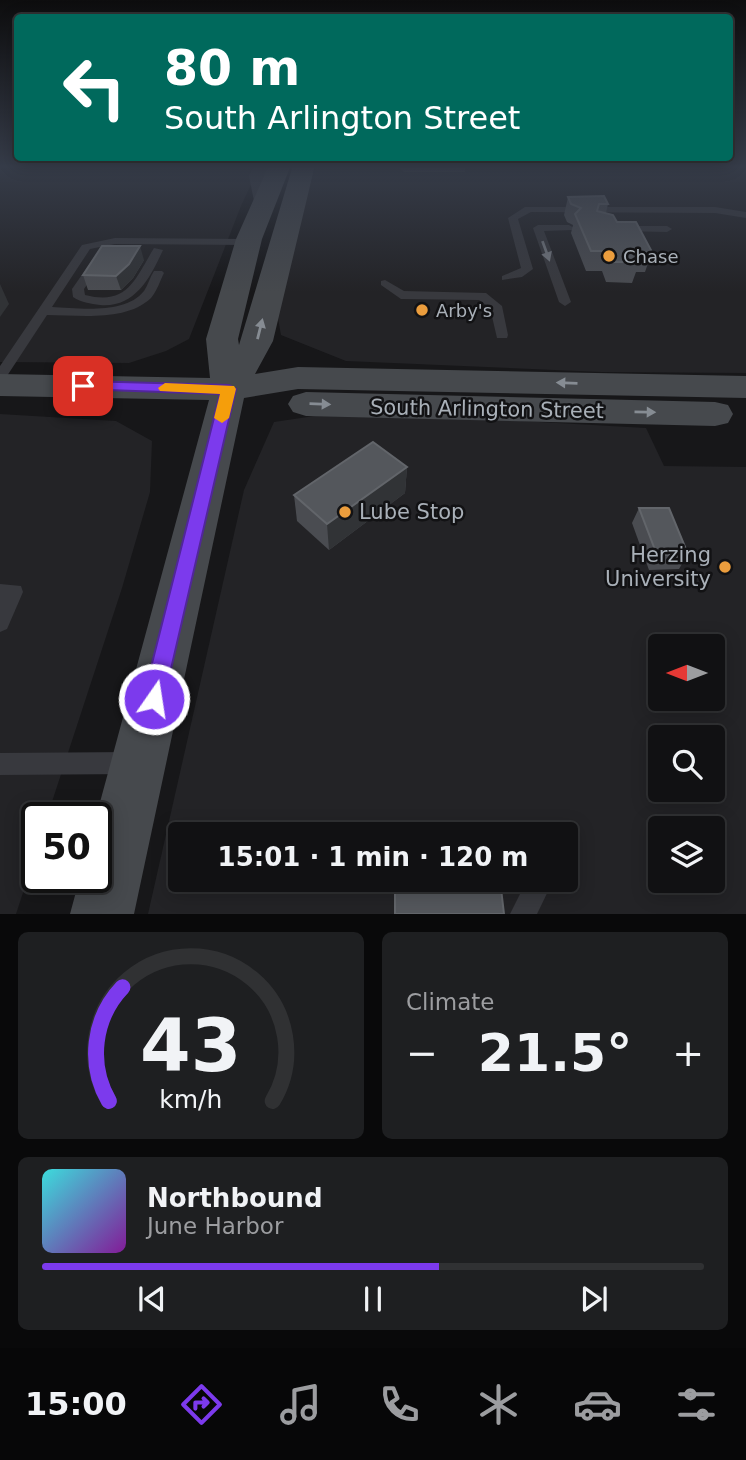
<!DOCTYPE html>
<meta charset="utf-8">
<style>
body{margin:0;font-family:"DejaVu Sans",sans-serif;background:#1e1f21;color:#f1f3f6;height:100vh;display:flex;flex-direction:column;font-size:26px;white-space:nowrap}
*{box-sizing:border-box;margin:0}
p{font-size:23px;color:#9c9da0}
.icon{flex:none;width:38px;height:38px;fill:none;stroke:currentColor;stroke-width:2;stroke-linecap:round;stroke-linejoin:round}
.map{position:relative;height:914px;overflow:hidden}
.panel{display:flex;flex-direction:column;gap:18px;padding:18px;background:#09090a;flex:1}
.panel>*{flex:none}
.guide{position:absolute;left:14px;top:14px;width:719px;height:147px;border-radius:7px;box-shadow:0 4px 18px #0003,0 0 0 2px #303133;background:#00695c;color:#fff;overflow:hidden}
.needle{width:46px;rotate:270deg}
.tools{position:absolute;left:648px;top:634px;display:grid;gap:14px}
.tools a{display:grid;place-items:center;width:77px;height:77px;border-radius:7px;background:#111113;box-shadow:0 4px 18px #0003,0 0 0 2px #303133;font-size:35px}
.speed{position:absolute;left:21px;top:802px;display:flex;gap:14px;font-size:35px;font-weight:700;text-align:center}
.speed>*{display:grid;place-content:center;width:91px;height:91px;border-radius:50%;background:#111113;box-shadow:0 4px 18px #0003,0 0 0 2px #303133;line-height:1}
.speed .limit{border:4px solid #111;border-radius:10px;background:#fff;color:#111}
.pin{position:absolute;display:grid;place-items:center;width:60px;height:60px;color:#fff;margin:-30px;border-radius:14px;box-shadow:0 4px 10px #0006}
.me{position:absolute;width:77px;margin:-38px;rotate:13deg;stroke-linejoin:round;filter:drop-shadow(0 0 5px #0008)}
.turn{display:flex;align-items:center;gap:24px;height:147px;padding:0 35px;font-size:32px}
.turn .icon{width:91px;height:91px;stroke-width:2.5}
.turn b{display:block;font-size:49px;line-height:60px}
.big{font-size:52px;font-weight:800;line-height:1.1}
.panel .card{flex:1;display:flex;flex-direction:column;justify-content:center;gap:10px;min-width:0;padding:0 24px;border-radius:10px;background:#1e1f21}
.panel .dial{align-items:center;gap:0}
.dial svg{height:182px;overflow:visible;fill:none;stroke:#303133;stroke-width:7;stroke-linecap:round;text-anchor:middle}
.dial text{fill:#f1f3f6;stroke:none}
.song{display:flex;align-items:center;gap:21px}
.cover{width:84px;height:84px;border-radius:10px;background:linear-gradient(135deg,hsl(180 70% 55%),hsl(290 70% 35%))}
.played{height:7px;border-radius:4px;background:linear-gradient(90deg,#7c3aed 60%,#303133 60%)}
.keys{display:flex;justify-content:space-around;direction:ltr}
.heat{display:flex;justify-content:space-between;align-items:center;font-size:38px;direction:ltr}
.panel .tiles{flex:1;display:grid;gap:18px;grid-template-columns:1fr 1fr}
.card:last-child{grid-column:span 2}
.trip{position:absolute;left:168px;top:822px;width:410px;height:70px;border-radius:7px;background:#111113;box-shadow:0 4px 18px #0003,0 0 0 2px #303133;font-weight:800;line-height:70px;text-align:center}
.tabs{display:flex;height:112px;justify-content:space-around;align-items:center;background:#070708;color:#9c9da0}
.tabs .icon{width:49px;height:49px}
.tabs .active{color:#7c3aed}
.tabs b{font-size:32px;color:#f1f3f6}
.map>svg:first-child{display:block}
</style>
<div class="map">
<svg width="746" height="914" viewBox="0 0 746 914">
<rect width="100%" height="100%" fill="#171719"/>
<!-- built -->
<g fill="#232326" fill-rule="evenodd">
<path d="M0 165H260L241 206 189 339 166 351 129 363 0 362Z"/>
<path d="M316 165H746V373L601 372 346 361 281 335 277 313 294 238Z"/>
<path d="M348 411 646 428 664 466 746 467V914H148L244 490 274 422ZM660 646H712V698H660ZM660 737H712V789H660ZM660 828H712V880H660ZM180 835H565V880H180Z"/>
<path d="M0 414 116 421 152 441 150 492 122 588 47 817H37V850L16 914H0Z"/>
</g>
<g fill="none" stroke-linecap="round" stroke-linejoin="round">
<!-- service -->
<g fill="#38393e" fill-rule="evenodd">
<path d="M525 207H715L746 212V218L715 213 531 212 518 219 533 269 522 277 502 280V276L521 268 508 218Z"/>
<path d="M569 225 574 228 573 230 544 231 571 302 565 306 559 302 533 228 538 225Z"/>
<path d="M617 226H667L672 229 667 232 621 231 616 228Z"/>
<path d="M115 238 248 239 253 242 248 245 115 244 90 249 52 307C78 308 125 315 144 291 148 285 150 277 154 271H162L164 273C160 281 157 291 151 298 126 322 79 315 47 315L5 379 0 380V366L82 245Z"/>
<path d="M154 248 163 250C150 278 135 308 100 305 91 304 80 302 73 297L72 289 93 259 103 261 84 289 85 295C128 306 135 279 154 248Z"/>
<path d="M385 280 404 291 486 293 502 306 508 335 507 338H497L490 308 479 300 401 299 381 285V281Z"/>
<path d="M0 584 21 586 23 592 7 629 0 632Z"/>
<path d="M132 752 140 755 143 763 140 771 132 774 0 775V753Z"/>
<path d="M527 880H549L551 885 537 914H510Z"/>
</g>
<!-- minor -->
<path fill="#38393e" fill-rule="evenodd" d="M254 165H272L267 176 274 201 271 205 264 207 254 201 249 176Z"/>
<!-- secondary -->
<g fill="#46494d" fill-rule="evenodd">
<path d="M269 165H291L262 239 238 339 239 345 293 165H315L273 341 255 374 298 367 746 376V398L298 389 244 398 134 914H70L80 877H96V817L209 400 0 396V374L210 378 206 339 236 239Z"/>
<path d="M306 392 715 402 728 405 733 414 728 423 715 426 306 416 293 412 288 404 293 396Z"/>
</g>
</g>
<!-- wall -->
<g fill="#4a4c51">
<path d="M397 165H465V172H404Z"/>
<path d="M568 197 608 204 606 213 652 252 645 272H636L632 283 606 282 602 271H586L571 233 573 225 567 222 564 215Z"/>
<path d="M144 260 133 278 121 290H88L83 275Z"/>
<path d="M407 467 405 493 329 550 297 521 294 495Z"/>
<path d="M639 508 688 554 679 569 649 570 632 523Z"/>
<path d="M394 880H500L504 914H394Z"/>
</g>
<!-- shaded-wall -->
<g fill="#313336">
<path d="M140 246 144 260 133 278 121 290 116 276Z"/>
<path d="M0 284 9 304 0 317Z"/>
<path d="M407 467 405 493 329 550 327 524Z"/>
</g>
<!-- building -->
<g fill="#54575c" stroke="#62656a" stroke-width="2">
<path d="M604 196 608 204H599L597 211 613 215 617 222H636L652 252H633L639 262H612L607 251H591L575 214 581 208 571 204 568 197Z"/>
<path d="M102 246H140L129 264 116 276 83 275Z"/>
<path d="M373 442 407 467 327 524 294 495Z"/>
<path d="M639 508H669L688 554 657 555Z"/>
<path d="M395 831 496 833V835H395Z"/>
<path d="M395 880H500L504 914H395Z"/>
</g>
<!-- one-way arrows -->
<defs><path id="oneway-solid" d="M-6-.8H1V-3.2L6.5 0L1 3.2V.8H-6Z" transform="scale(1.75)"/></defs>
<use fill="#767a81" href="#oneway-solid" transform="translate(546 251) rotate(70)"/>
<g fill="#868c93">
<use href="#oneway-solid" transform="translate(260 329) rotate(-76)"/>
<use href="#oneway-solid" transform="translate(567 383) rotate(-178)"/>
<use href="#oneway-solid" transform="translate(320 404) rotate(2)"/>
<use href="#oneway-solid" transform="translate(645 412) rotate(1)"/>
</g>
<!-- sky -->
<linearGradient id="sky" x2="0" y2="1"><stop stop-color="#0d0d0e"/><stop offset="0.57" stop-color="#363c49"/><stop offset="1" stop-color="#363c49" stop-opacity="0"/></linearGradient>
<rect width="746" height="292" fill="url(#sky)"/>
<!-- route -->
<path fill="#7c3aed" stroke="#51269a" stroke-width="2" d="M83 381 229 385 236 389 164 699 161 707 154 710 146 707 143 699 220 394 78 389V383Z"/>
<!-- slow -->
<path fill="#f59e0b" d="M165 383 234 386 236 389 229 418 222 423 214 418 220 394 160 391 158 388Z"/>
<!-- markers -->
<g fill="#eb9d3d" stroke="#121214" stroke-width="2.5">
<circle cx="609" cy="256" r="7"/>
<circle cx="422" cy="310" r="7"/>
<circle cx="345" cy="512" r="7"/>
<circle cx="725" cy="567" r="7"/>
</g>
<g text-anchor="middle" dominant-baseline="central" stroke-width="5" stroke-linejoin="round" paint-order="stroke">
<!-- far-poi labels -->
<g font-size="18" fill="#a9b0b8" stroke="#121214" text-anchor="start">
<text x="623" y="256">Chase</text>
<text x="436" y="310">Arby's</text>
</g>
<!-- street labels -->
<g font-size="21" fill="#a9b0b8" stroke="#121214">
<text transform="translate(487 409) rotate(1)">South Arlington Street</text>
</g>
<!-- poi labels -->
<g font-size="21" fill="#a9b0b8" stroke="#121214" text-anchor="start">
<text x="359" y="512">Lube Stop</text>
<text x="711" y="555" text-anchor="end">Herzing<tspan x="711" dy="24">University</tspan></text>
</g>
</g>
</svg>
<div class="tools">
<a><svg class="needle" viewBox="-14 -14 28 28"><path d="M0-13l5 13h-10z" fill="#e53935"/><path d="M0 13l5-13h-10z" fill="#9c9da0"/></svg></a>
<a><svg class="icon" aria-label="search" viewBox="0 0 24 24"><circle cx="10" cy="10" r="6"/><path d="M15 15l6 6"/></svg></a>
<a><svg class="icon" aria-label="layers" viewBox="0 0 24 24"><path d="M12 4l9 5-9 5-9-5zM3 14l9 5 9-5"/></svg></a>
</div>
<div class="speed"><div class="limit">50</div></div>
<div class="pin" style="left:83px;top:386px;background:#d93025"><svg class="icon" aria-label="arrive" viewBox="0 0 24 24"><path d="M6 21V4h12l-3 4 3 4H6"/></svg></div>
<svg class="me" style="left:154px;top:699px" viewBox="-20 -20 40 40"><circle r="17" fill="#7c3aed" stroke="#fff" stroke-width="3"/><path d="M0-11L8 9 0 5-8 9z" fill="#fff"/></svg>
<div class="trip">15:01 · 1 min · 120 m</div>
<div class="guide">
<div class="turn"><svg class="icon" aria-label="left" viewBox="0 0 24 24"><path d="M17 20v-9H6M10 6l-5 5 5 5"/></svg><div><b>80 m</b>South Arlington Street</div></div>
</div>
</div>
<section class="panel">
<div class="tiles">
<div class="card dial"><svg viewBox="0 0 100 80">
<path d="M14 69A42 42 0 1 1 86 69"/>
<path d="M14 69A42 42 0 0 1 20 19" stroke="#7c3aed"/>
<text x="50" y="56" font-size="32" font-weight="700">43</text>
<text x="50" y="72" font-size="11">km/h</text>
</svg></div>
<div class="card"><p>Climate</p>
<div class="heat"><a>−</a><b class="big">21.5°</b><a>+</a></div>
</div>
<div class="card">
<div class="song"><i class="cover"></i><div><b>Northbound</b><p>June Harbor</p></div></div>
<div class="played"></div>
<div class="keys"><svg class="icon" aria-label="previous" viewBox="0 0 24 24"><path d="M18 5L8 12l10 7zM5 5v14"/></svg><svg class="icon" aria-label="pause" viewBox="0 0 24 24"><path d="M8 5v14M16 5v14"/></svg><svg class="icon" aria-label="next" viewBox="0 0 24 24"><path d="M6 5l10 7-10 7zM19 5v14"/></svg></div>
</div>
</div>
</section>
<nav class="tabs">
<b>15:00</b>
<svg class="icon active" aria-label="directions" viewBox="0 0 24 24"><path d="M12 3l9 9-9 9-9-9zM9 14v-3h6M13 9l2 2-2 2"/></svg>
<svg class="icon" aria-label="music" viewBox="0 0 24 24"><path d="M9 18V5l10-2v13"/><circle cx="6" cy="18" r="3"/><circle cx="16" cy="16" r="3"/></svg>
<svg class="icon" aria-label="phone" viewBox="0 0 24 24"><path d="M5 4h4l2 5-3 2q2 4 5 5l2-3 5 2v4C11 20 4 13 5 4z"/></svg>
<svg class="icon" aria-label="climate" viewBox="0 0 24 24"><path d="M12 3v18M4 7l16 10M4 17L20 7"/></svg>
<svg class="icon" aria-label="car" viewBox="0 0 24 24"><path d="M5 17H2v-5l4-1 3-4h7l3 4 3 1v5h-3M9 17h6M6 11h13"/><circle cx="7" cy="17" r="2"/><circle cx="17" cy="17" r="2"/></svg>
<svg class="icon" aria-label="filters" viewBox="0 0 24 24"><path d="M4 7h16M4 17h16"/><circle cx="9" cy="7" r="2"/><circle cx="15" cy="17" r="2"/></svg>
</nav>
